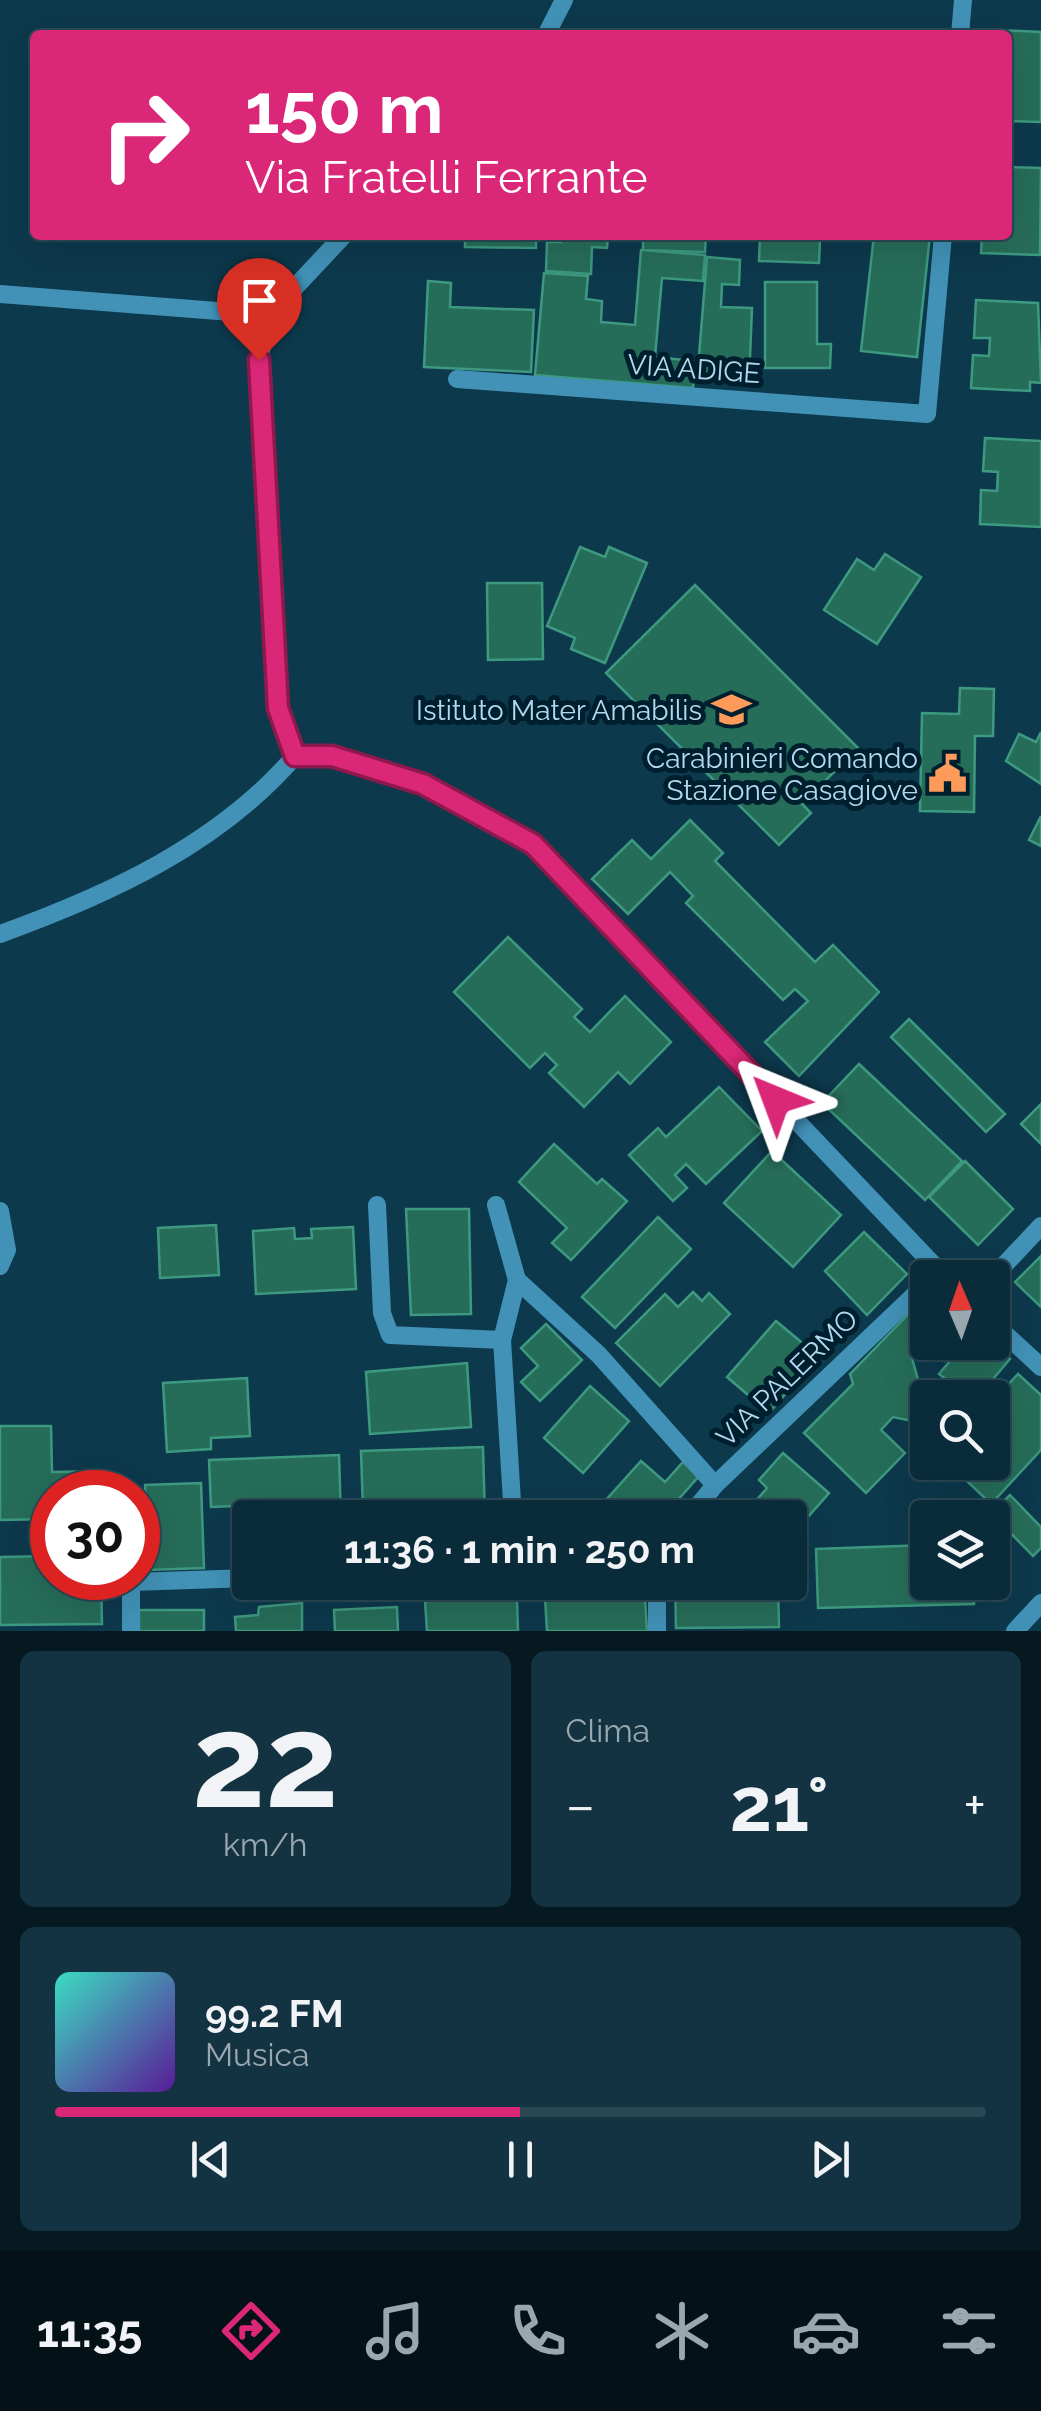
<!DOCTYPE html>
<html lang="it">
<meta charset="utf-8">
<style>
body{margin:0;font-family:Raleway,sans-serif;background:#133342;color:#f1f3f6;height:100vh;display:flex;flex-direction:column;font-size:38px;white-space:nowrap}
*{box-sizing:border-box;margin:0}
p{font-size:32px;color:#99a7af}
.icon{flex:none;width:55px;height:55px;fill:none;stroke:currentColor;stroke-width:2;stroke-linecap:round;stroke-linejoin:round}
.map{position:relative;height:1631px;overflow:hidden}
.details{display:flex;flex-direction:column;gap:20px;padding:20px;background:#061820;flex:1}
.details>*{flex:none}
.top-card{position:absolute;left:30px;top:30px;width:982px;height:210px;border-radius:10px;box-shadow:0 10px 40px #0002,0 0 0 2px #2a4754;background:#db2777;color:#fff;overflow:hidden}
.needle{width:65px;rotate:358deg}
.tools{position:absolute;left:910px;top:1260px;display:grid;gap:20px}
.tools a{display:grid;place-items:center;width:100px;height:100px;border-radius:10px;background:#0a2b3a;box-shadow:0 10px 40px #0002,0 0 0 2px #2a4754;font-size:50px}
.speed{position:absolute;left:30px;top:1470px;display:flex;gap:20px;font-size:50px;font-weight:700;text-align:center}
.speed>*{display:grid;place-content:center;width:130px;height:130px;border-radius:50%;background:#0a2b3a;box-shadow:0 10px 40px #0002,0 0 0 2px #2a4754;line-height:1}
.speed .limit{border:15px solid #d22;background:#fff;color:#111}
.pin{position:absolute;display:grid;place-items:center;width:85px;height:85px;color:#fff;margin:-102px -42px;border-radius:50% 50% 50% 0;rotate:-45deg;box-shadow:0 0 10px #0007}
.pin .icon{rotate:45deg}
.me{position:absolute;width:110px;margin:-55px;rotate:316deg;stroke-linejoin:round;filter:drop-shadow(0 0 8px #0008)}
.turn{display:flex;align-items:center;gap:35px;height:210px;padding:0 50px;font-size:45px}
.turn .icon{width:130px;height:130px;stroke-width:2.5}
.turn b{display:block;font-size:70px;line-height:85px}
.big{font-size:75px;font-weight:700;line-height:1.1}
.details .tile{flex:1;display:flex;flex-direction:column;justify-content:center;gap:15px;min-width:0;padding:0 35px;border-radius:15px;background:#133342}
.details .dial{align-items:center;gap:0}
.dial b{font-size:130px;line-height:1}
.song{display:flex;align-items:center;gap:30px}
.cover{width:120px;height:120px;border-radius:15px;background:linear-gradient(135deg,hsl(170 70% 55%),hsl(270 70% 35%))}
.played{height:10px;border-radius:5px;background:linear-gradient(90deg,#db2777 50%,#2a4754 50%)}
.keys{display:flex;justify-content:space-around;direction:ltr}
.heat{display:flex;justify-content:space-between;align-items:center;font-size:55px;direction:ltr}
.details .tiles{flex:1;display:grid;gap:20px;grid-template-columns:1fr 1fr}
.tile:last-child{grid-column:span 2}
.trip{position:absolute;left:232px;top:1500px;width:575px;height:100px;border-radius:10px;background:#0a2b3a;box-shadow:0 10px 40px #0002,0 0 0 2px #2a4754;font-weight:700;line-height:100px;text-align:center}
.dock{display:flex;height:160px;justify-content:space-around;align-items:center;background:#041117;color:#99a7af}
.dock .icon{width:70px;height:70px}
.dock .on{color:#db2777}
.dock b{font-size:45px;color:#f1f3f6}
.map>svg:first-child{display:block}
</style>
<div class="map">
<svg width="1041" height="1631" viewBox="0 0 1041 1631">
<rect width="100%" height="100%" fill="#0d394d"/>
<!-- building -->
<g fill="#266d59" stroke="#3d9980" stroke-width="2.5">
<path d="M997 30 1041 32V122L1008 121V35H997Z"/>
<path d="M1008 167 1041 168 1040 255 981 253 982 235H1008Z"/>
<path d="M465 235 536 238V248L465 247Z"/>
<path d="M562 235H608L607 248 592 247 591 274 546 271 547 242H561Z"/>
<path d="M643 235H706L705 252 643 250Z"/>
<path d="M760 235 820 240 819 263 759 261Z"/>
<path d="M874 235H930L917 357 861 351Z"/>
<path d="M641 250 705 255 703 281 662 278 655 357 695 361 693 388 535 375 544 273 588 276 586 299 602 301 601 322 635 325Z"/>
<path d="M707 257 740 260 739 285 722 284 721 307 752 308 749 382 697 380Z"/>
<path d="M428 281 451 283 450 307 534 310 531 372 424 367Z"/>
<path d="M765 282H817V344H831L830 368H765Z"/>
<path d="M976 300 1038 303 1041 383 1030 382V391L971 388 973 355 989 356 990 338H974Z"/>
<path d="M985 438 1041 441V527L980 524 981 490 997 491 998 472 983 471Z"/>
<path d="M580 547 605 557 609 547 647 563 605 663 571 649 575 638 547 626Z"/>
<path d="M885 554 921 577 877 644 824 610 857 559 874 570Z"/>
<path d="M487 583H542L543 659 488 660Z"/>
<path d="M695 585 858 748 802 804 811 813 779 845 606 673Z"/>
<path d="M960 688 994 689 993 736H975L974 812 920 811 922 713 959 714Z"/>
<path d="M1041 732V784L1006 761 1019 734 1036 742Z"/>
<path d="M1041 816V846L1029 840Z"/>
<path d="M690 820 723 853 715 861 815 962 833 945 879 992 799 1076 765 1042 808 1001 795 989 783 1000 686 903 693 896 670 872 628 914 592 879 632 840 651 859Z"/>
<path d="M508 937 582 1009 574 1017 590 1032 625 996 671 1042 630 1084 618 1072 584 1107 549 1073 557 1065 545 1053 530 1068 454 992Z"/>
<path d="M909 1019 1005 1114 986 1132 891 1037Z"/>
<path d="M859 1064 962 1161 925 1200 822 1103Z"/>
<path d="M719 1087 762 1131 706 1184 686 1164 675 1175 687 1188 673 1201 629 1155 658 1128 666 1137Z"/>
<path d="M1041 1104V1144L1021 1124Z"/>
<path d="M554 1144 597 1184 602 1179 627 1201 571 1260 552 1243 567 1228 519 1182Z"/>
<path d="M772 1151 841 1215 793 1267 724 1203Z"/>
<path d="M965 1161 1013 1209 978 1245 929 1197Z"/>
<path d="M406 1209H469L471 1314 411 1315Z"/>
<path d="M658 1217 691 1249 615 1328 582 1297Z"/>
<path d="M216 1225 219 1275 160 1278 158 1228Z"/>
<path d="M353 1227 356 1289 256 1294 253 1231 294 1228 295 1239 312 1238 311 1229Z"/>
<path d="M864 1232 907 1274 867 1315 825 1271Z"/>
<path d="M1041 1256V1307L1015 1282Z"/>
<path d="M693 1292 702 1301 709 1293 730 1314 660 1386 616 1343 665 1294 678 1307Z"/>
<path d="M928 1294V1342H963L945 1361 929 1345 912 1358 920 1387 915 1392 928 1405 912 1421 893 1417 881 1430 905 1453 866 1493 804 1433 853 1384 850 1374Z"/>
<path d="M776 1321 818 1356 769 1413 727 1377Z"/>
<path d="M546 1324 582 1360 540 1401 521 1382 538 1366 521 1348Z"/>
<path d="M966 1342H990L1010 1359 977 1398H940L935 1394 947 1380 939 1374Z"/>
<path d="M467 1363 471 1427 370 1434 366 1372Z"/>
<path d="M1018 1374 1041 1395V1450L991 1504 947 1462H992V1402Z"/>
<path d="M247 1378 250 1436 211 1438V1449L167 1452 163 1383Z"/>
<path d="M590 1386 629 1421 583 1473 544 1438Z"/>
<path d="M0 1426H51L52 1472 102 1471V1492H52V1519L0 1520Z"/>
<path d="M483 1447 485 1518H376V1511L363 1512 361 1451Z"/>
<path d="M783 1453 829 1493 793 1534 790 1518H773L755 1502 767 1488 759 1480Z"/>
<path d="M339 1455 341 1518H250V1537H236L235 1506 211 1507 209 1460Z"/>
<path d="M641 1461 665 1482 683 1462 699 1476 662 1518H623L605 1501Z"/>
<path d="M201 1483 204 1568 148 1570 145 1485Z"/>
<path d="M1010 1495 1041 1527V1548L1033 1556 991 1513Z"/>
<path d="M928 1545V1582H973L974 1604 818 1608 816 1549Z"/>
<path d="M52 1556V1578H101L102 1624 0 1625V1557Z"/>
<path d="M544 1582H644L647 1631H547Z"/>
<path d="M675 1582H778L779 1627 676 1628Z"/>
<path d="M517 1599 518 1631H427L425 1601Z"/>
<path d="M302 1603V1631H236L235 1617 258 1615 259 1607Z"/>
<path d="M397 1607 398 1631H335L334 1610Z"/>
<rect x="139" y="1610" width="65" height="21"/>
</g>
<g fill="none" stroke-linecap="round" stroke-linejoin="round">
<!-- minor -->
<g stroke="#4292b8" stroke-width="18">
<path d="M546 35 564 0"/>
<path d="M960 35 963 0"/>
<path d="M0 294 269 315"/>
<path d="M269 315 259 360 278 708 295 756"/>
<path d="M269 315 344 235"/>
<path d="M457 379 927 414 943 235"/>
<path d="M295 756H332L423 784 533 844 946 1278"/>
<path d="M0 934C108 895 218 845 295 756"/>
<path d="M377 1205 382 1313 390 1335 502 1340"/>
<path d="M496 1205 517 1280 502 1340 513 1518"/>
<path d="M0 1211 7 1250 0 1266"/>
<path d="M992 1278 1041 1226"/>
<path d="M517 1280 599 1355 715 1485"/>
<path d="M992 1322 1041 1367"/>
<path d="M688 1518 715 1485 928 1282"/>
<path d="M131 1631V1582L250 1578"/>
<path d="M657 1631V1582"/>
<path d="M1015 1631 1041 1603"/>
</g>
</g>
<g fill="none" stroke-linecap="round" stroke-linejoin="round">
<defs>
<path id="route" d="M259 360 278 708 295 756H332L423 784 533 844 776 1100"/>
</defs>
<!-- route casing -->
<use href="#route" stroke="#8e194d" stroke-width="25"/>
<!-- route -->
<use href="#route" stroke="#db2777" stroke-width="18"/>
</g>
<!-- icons -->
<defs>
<symbol id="school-bare" viewBox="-9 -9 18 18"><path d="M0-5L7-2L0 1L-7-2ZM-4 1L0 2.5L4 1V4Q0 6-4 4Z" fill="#ff9b5a" stroke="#001f2e" stroke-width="2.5" paint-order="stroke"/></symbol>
<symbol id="civic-bare" viewBox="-9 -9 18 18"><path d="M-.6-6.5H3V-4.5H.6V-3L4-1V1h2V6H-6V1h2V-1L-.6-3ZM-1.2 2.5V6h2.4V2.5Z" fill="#ff9b5a" stroke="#001f2e" stroke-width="2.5" paint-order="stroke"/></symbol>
</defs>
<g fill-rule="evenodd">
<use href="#school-bare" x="704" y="682" width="55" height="55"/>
<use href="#civic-bare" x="920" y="746" width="55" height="55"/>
</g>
<g text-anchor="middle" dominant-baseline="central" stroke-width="10" stroke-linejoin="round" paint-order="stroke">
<!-- street labels -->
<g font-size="28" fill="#b4d9ee" stroke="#001f2e">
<text transform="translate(694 369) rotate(4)">VIA ADIGE</text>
<text transform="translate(787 1378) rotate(-44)">VIA PALERMO</text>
</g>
<!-- poi labels -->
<g font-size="28" fill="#b4d9ee" stroke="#001f2e" text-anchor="end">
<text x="702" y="710">Istituto Mater Amabilis</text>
<text x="918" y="758">Carabinieri Comando<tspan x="918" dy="32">Stazione Casagiove</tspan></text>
</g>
</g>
</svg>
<div class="tools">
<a><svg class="needle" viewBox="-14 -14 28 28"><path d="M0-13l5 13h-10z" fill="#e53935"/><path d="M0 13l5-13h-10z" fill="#99a7af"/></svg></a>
<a><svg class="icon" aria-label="search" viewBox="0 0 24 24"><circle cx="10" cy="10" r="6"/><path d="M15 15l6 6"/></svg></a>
<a><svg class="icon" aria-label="layers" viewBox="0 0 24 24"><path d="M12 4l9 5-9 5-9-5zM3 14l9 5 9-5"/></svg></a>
</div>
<div class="speed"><div class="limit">30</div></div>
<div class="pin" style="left:259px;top:360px;background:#d93025"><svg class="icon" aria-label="arrive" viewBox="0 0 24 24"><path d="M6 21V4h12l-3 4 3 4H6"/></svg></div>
<svg class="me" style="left:776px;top:1100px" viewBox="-20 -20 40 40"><path d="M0-17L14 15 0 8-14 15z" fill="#db2777" stroke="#fff" stroke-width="4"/></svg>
<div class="trip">11:36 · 1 min · 250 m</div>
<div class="top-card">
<div class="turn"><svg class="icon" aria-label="right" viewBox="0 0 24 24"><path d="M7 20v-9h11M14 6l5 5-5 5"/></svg><div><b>150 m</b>Via Fratelli Ferrante</div></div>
</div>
</div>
<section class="details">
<div class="tiles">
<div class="tile dial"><b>22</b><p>km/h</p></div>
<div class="tile"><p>Clima</p>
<div class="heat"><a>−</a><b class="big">21°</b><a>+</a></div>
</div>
<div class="tile">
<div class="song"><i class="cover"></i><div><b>99.2 FM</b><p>Musica</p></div></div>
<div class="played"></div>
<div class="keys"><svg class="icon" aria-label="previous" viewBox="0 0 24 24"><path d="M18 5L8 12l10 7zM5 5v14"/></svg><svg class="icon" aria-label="pause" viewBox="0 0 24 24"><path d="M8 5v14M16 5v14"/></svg><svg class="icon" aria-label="next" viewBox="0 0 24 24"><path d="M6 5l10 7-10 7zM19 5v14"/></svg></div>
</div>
</div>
</section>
<nav class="dock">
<b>11:35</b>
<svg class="icon on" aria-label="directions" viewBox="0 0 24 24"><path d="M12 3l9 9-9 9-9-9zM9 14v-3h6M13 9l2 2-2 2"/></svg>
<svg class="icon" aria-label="music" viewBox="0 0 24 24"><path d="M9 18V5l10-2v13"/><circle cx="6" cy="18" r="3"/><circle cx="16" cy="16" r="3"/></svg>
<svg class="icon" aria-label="phone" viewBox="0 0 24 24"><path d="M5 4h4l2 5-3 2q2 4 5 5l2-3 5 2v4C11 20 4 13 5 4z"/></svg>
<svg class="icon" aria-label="climate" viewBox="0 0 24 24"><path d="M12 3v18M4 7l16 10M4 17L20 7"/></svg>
<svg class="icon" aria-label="car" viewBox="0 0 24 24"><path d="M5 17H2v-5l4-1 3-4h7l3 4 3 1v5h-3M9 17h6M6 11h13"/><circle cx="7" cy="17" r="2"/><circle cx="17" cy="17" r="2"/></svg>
<svg class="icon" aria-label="filters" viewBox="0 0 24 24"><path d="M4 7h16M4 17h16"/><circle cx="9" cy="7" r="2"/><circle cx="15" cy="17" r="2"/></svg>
</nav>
